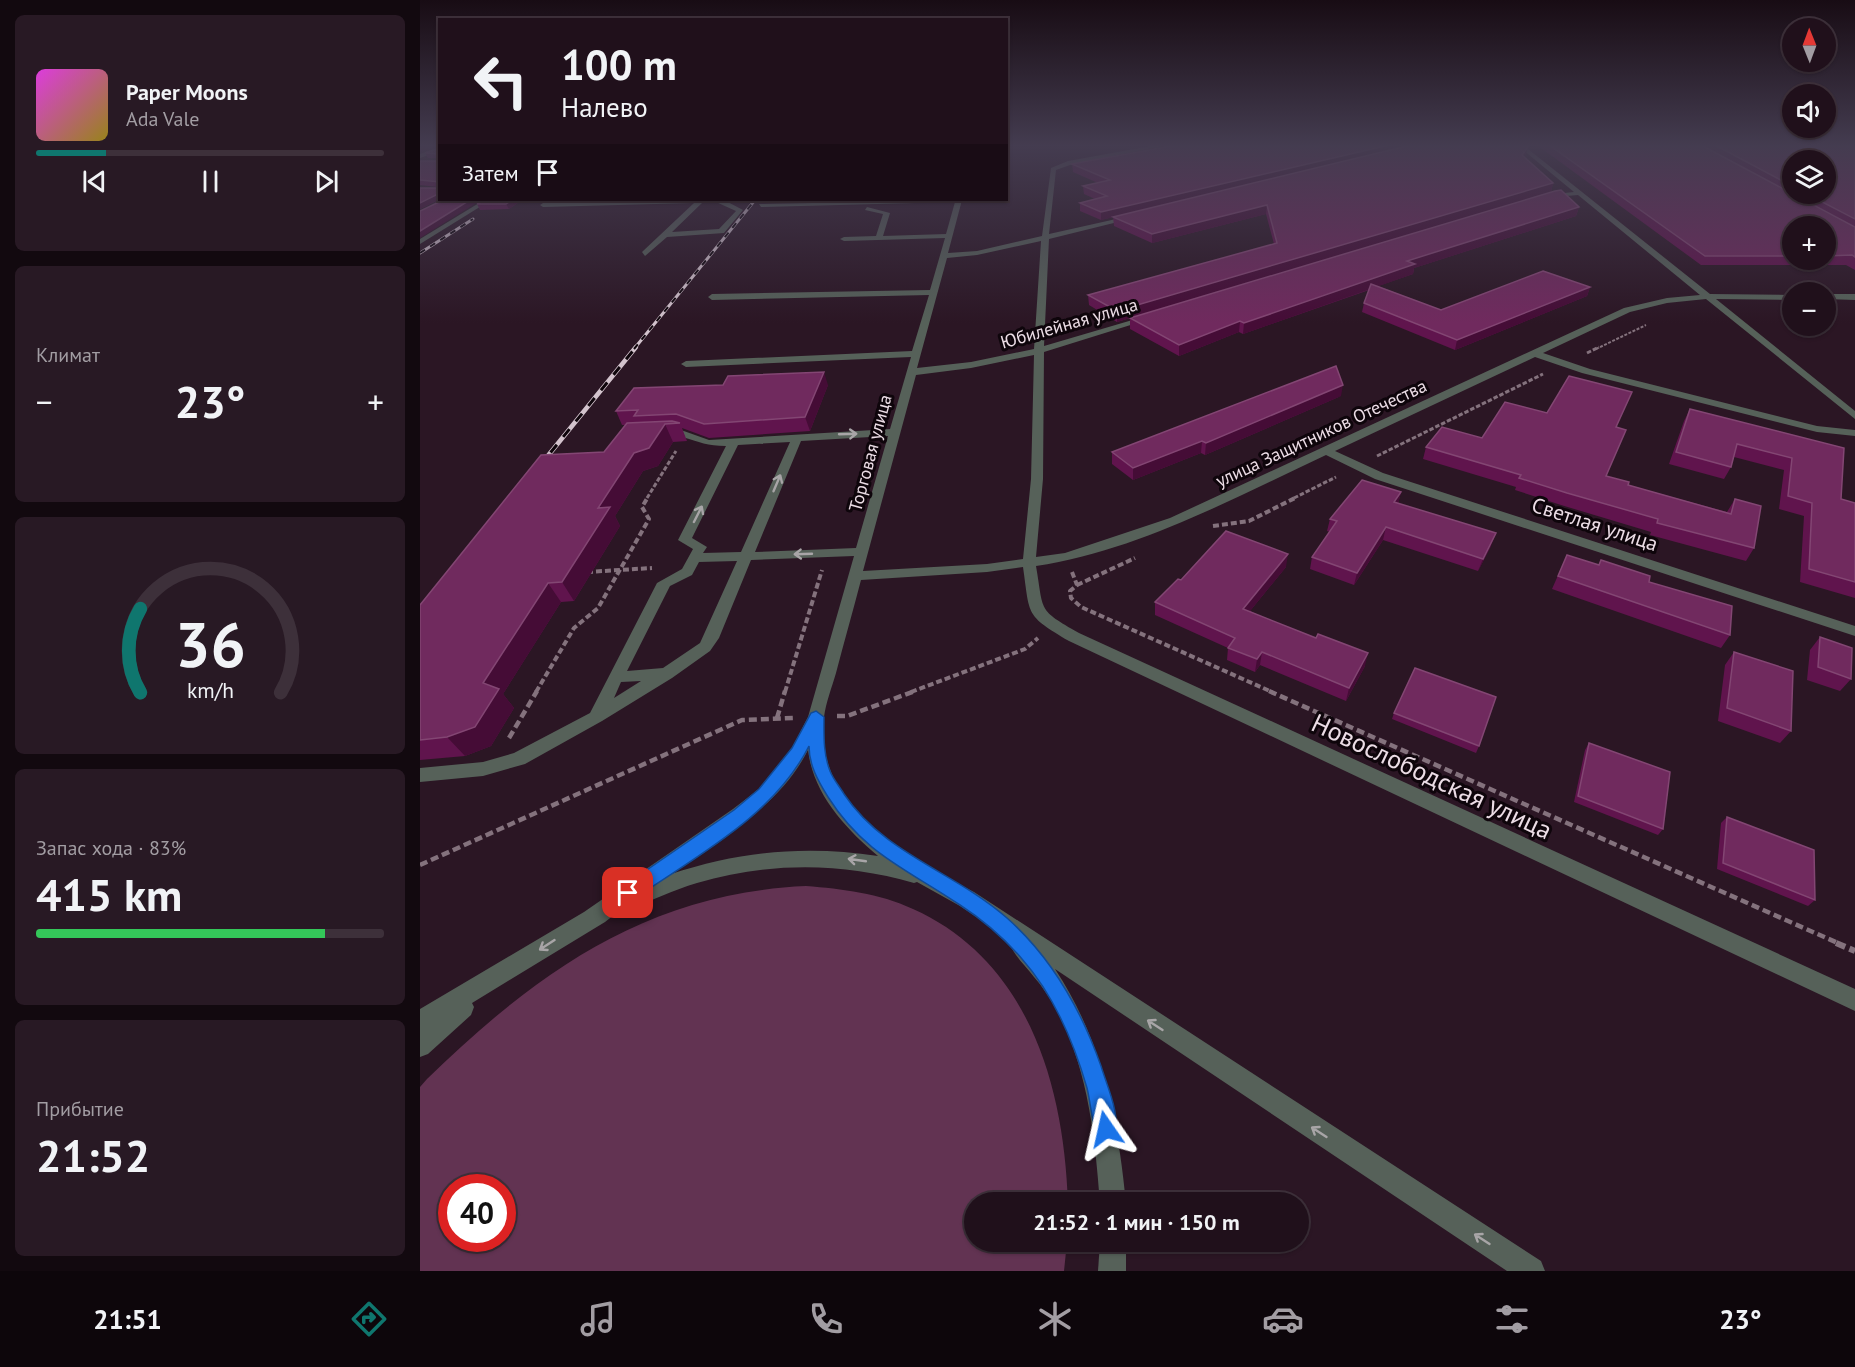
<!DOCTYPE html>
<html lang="ru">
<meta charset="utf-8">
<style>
body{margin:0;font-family:"PT Sans",sans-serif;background:#281924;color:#f1f3f6;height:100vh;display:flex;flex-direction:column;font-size:22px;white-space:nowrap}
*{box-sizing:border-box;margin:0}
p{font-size:20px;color:#a29da3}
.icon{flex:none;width:33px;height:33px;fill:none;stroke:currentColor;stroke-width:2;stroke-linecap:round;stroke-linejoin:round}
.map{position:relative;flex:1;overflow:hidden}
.side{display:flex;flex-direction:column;gap:15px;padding:15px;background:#12090f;width:420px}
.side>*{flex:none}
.hud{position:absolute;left:18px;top:18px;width:570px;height:183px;border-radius:0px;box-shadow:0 2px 4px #0004,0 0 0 2px #3d303a;background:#20101b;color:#f1f3f6;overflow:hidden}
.needle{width:39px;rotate:359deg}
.fabs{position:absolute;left:1362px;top:18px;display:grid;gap:12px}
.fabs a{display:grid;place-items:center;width:54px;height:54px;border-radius:50%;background:#20101b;box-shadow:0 2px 4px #0004,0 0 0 2px #3d303a;font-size:30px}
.speed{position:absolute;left:18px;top:1174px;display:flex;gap:12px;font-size:30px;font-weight:700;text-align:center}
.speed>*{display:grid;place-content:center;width:78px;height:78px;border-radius:50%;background:#20101b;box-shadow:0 2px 4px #0004,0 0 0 2px #3d303a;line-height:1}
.speed .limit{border:9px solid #d22;background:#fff;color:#111}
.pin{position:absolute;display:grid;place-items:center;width:51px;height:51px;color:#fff;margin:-26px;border-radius:12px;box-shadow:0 3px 9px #0006}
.me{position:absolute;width:66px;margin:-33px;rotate:349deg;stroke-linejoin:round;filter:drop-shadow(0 0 4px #0008)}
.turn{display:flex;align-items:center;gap:21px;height:126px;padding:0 24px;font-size:27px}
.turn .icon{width:78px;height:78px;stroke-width:2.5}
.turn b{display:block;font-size:42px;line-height:51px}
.then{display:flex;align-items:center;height:57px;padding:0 24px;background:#0003;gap:12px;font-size:22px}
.big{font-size:45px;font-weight:700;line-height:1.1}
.side .card{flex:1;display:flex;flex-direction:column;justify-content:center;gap:9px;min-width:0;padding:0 21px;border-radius:9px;background:#281924}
.side .dial{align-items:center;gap:0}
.dial svg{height:156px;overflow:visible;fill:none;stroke:#3d303a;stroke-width:7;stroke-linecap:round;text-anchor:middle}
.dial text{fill:#f1f3f6;stroke:none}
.song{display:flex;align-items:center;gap:18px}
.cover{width:72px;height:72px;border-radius:9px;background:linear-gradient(135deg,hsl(300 70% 55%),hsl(50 70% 35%))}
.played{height:6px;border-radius:3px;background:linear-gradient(90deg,#0f766e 20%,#3d303a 20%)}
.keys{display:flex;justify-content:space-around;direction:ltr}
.heat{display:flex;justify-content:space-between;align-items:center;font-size:33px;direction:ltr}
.charge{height:9px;border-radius:4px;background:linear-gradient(90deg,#34c759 83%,#3d303a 0)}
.trip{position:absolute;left:544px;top:1192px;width:345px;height:60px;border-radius:30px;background:#20101b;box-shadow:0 2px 4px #0004,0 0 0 2px #3d303a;font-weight:700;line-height:60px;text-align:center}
.tabs{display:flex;height:96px;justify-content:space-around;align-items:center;background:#0d060b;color:#a29da3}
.tabs .icon{width:42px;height:42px}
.tabs .on{color:#0f766e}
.tabs b{font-size:27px;color:#f1f3f6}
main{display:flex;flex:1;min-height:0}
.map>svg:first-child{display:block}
</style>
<main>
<section class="side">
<div class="card">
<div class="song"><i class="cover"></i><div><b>Paper Moons</b><p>Ada Vale</p></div></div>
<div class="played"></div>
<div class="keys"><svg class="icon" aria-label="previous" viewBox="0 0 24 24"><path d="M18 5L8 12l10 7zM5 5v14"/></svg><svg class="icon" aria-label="pause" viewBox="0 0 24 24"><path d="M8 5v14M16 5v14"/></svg><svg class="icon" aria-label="next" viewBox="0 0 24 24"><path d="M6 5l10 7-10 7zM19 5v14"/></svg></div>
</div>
<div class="card"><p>Климат</p>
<div class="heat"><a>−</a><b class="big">23°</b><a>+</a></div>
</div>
<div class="card dial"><svg viewBox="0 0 100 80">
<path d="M14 69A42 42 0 1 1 86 69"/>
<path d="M14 69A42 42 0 0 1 14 26" stroke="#0f766e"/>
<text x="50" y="56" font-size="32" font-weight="700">36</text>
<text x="50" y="72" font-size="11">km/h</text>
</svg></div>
<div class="card"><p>Запас хода · 83%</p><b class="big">415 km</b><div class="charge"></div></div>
<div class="card"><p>Прибытие</p><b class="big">21:52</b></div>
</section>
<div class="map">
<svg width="1435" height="1271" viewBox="0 0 1435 1271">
<rect width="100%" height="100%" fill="#2b1624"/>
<!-- green -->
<path fill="#623352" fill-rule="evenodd" d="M386 886C422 889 459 893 493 909 609 961 644 1086 648 1203H555V1242H647L644 1271H0V1087L7 1079C117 972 227 893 386 886ZM32 1188H82V1239H32Z"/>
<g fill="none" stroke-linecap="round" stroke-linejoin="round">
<!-- path-far4 -->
<path stroke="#84727d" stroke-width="2" stroke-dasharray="3 1.5" stroke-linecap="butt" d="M1176 349 1226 325"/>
<!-- path-far3 -->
<g stroke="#84727d" stroke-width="3" stroke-dasharray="4.5 2" stroke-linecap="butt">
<path d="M1167 353 1179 347"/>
<path d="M957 456 1123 374"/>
<path d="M227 498 256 451"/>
<path d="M874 498 916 477"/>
</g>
<!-- path-far2 -->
<g stroke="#84727d" stroke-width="4" stroke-dasharray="6 3" stroke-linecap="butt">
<path d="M793 526 829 521 877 497"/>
<path d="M167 572 232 568"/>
<path d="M652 572 657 585 650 591 651 598 661 607 852 692"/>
<path d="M657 585 715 558"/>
<path d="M116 692 154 628 178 608 229 519 222 507 228 497"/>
<path d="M365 692 402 570"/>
<path d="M491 692 605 649 618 638"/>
</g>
<!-- path-far1 -->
<g stroke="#84727d" stroke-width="4.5" stroke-dasharray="8 4" stroke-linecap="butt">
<path d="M849 691 1420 944"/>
<path d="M417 716H427L495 691"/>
<path d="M357 718 365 691"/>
<path d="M89 738 117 691"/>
<path d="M0 865 322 720 373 718"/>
</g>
<!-- path -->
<path stroke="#84727d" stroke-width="6" stroke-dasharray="10 4.5" stroke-linecap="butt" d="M1416 943 1435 951"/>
<!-- minor -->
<g fill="#566159" fill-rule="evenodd">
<path d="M736 145H747L650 165 636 170 629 234 714 215 718 217 629 239 624 346 726 316 733 318 624 352 623 479 616 557 645 553 750 518 1204 308 1247 298 1280 295 1158 195 1123 198 1125 195 1154 192 1097 145H1103L1290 294 1372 295V300L1296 299 1435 411V419L1286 299 1247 303 1210 312 1123 353 1170 369 1397 426 1435 430V436L1397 432 1162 373 1115 357 915 451 963 473 1435 626V636L955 479 906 455C814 498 717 551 616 566 624 612 617 609 659 633L1435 989V1011L649 641C605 615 610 616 603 567L567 572 441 580C433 611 424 642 416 673 412 687 406 702 404 717 393 807 487 857 554 892L1121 1261 1125 1271H1087L635 969C682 1040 698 1119 706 1203H680C675 1137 668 1067 635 1007 629 997 622 986 614 977 606 966 595 957 590 944L591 940 540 906 497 882 494 883C421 862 349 862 277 883 253 890 231 901 208 910L203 908 185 922 52 1003 54 1007 51 1015 8 1054 0 1057V1009L164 912 313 809 339 789 372 748 388 717 434 556 331 560 299 638 290 651 252 678 182 721 105 764 63 776 0 782V768L63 762 94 753 170 713 237 583 262 569 273 549 258 540 306 446C287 446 280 442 262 437 254 435 246 439 238 434L240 432 261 430 289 440 470 429 491 357 266 367 261 364 266 361 492 351 509 295 292 300 288 297 292 294 510 290 525 238 424 241 420 239 424 237 456 236 463 214 445 210 447 207 470 213 463 236 526 234 535 202 341 207 339 204 542 200 528 253 557 251 622 236 631 168 648 161ZM621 241 614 349 551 362 497 368 527 258 557 255ZM614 355 611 479 603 559 567 564 443 571 496 375 551 368ZM468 436 436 548 335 552 381 441ZM370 442 321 552 283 553 287 547 272 538 318 445ZM317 561 280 643 243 668 207 671 250 586 272 575 279 562ZM221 681 194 698 201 682ZM388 750C393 794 426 829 458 856 387 845 320 851 251 874 300 839 360 806 388 750Z"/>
<path d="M20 147V151L0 158V154Z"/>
<path d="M64 200H71L0 244V239Z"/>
<path d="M247 200H304L323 210 304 233 247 237 225 256 222 252 274 203 123 207 120 205 123 203ZM296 202 316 211 299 229 252 232 282 203Z"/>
<path d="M1435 294V300L1406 299V294Z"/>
<path d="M680 1242H706V1271H678Z"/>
</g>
<defs>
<g id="rail-far1">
<path d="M0 253 53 219"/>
<path d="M214 349 335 200"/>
</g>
<path id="rail" d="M118 468 216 347"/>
</defs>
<!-- rail-far1 casing -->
<use href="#rail-far1" stroke="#d3c3cd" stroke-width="3"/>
<!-- rail casing -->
<use href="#rail" stroke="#d3c3cd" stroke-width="4.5"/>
<!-- rail-far1 -->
<use href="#rail-far1" stroke="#0e050b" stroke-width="2" stroke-dasharray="6" stroke-linecap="butt"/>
<!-- rail -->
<use href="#rail" stroke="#0e050b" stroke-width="3" stroke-dasharray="10" stroke-linecap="butt"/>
</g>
<!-- wall -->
<g fill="#60144d" fill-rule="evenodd">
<path d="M1117 145H1435V270L1426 265H1281ZM1372 160 1406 194H1372ZM1372 226H1406V260H1372Z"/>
<path d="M1108 147 1104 157 1133 183 1131 192 697 322 669 305 668 295 854 244 846 214 732 243 694 226 693 217 681 220 660 211V203L675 199 664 194 663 186 678 183 653 172 652 164Z"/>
<path d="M20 148V199L0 209V188H17L18 187 0 185V161H19V158H8L5 153Z"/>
<path d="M102 200 89 209 60 210 57 204Z"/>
<path d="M1159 207 1156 216 994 268 993 274 958 286 1021 310 1170 287 1167 296 1035 350 942 312 944 303 949 290 823 334 819 332 759 356 710 329V318Z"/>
<path d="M408 385 390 431 289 438 262 428 267 441 253 442 238 466 223 471 195 516 200 526 154 601 141 602 83 694 94 708 71 746 45 756 0 760V605L184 452 205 425H202L196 411Z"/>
<path d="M921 396 785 455 781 453 713 480 692 464V452Z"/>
<path d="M1270 409 1424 448 1421 499 1435 503V598L1380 582 1384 516 1359 509 1364 470 1314 457 1311 467 1304 479 1249 464 1264 421Z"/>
<path d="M1127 413 1196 427 1186 476 1208 485 1307 512 1315 499 1334 548 1326 561 1230 535 1231 532 1141 505 1095 490 1096 487 1003 459 1006 447 1062 438Z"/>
<path d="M981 492 978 503 1071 546 1058 571 963 540 934 585 890 569 892 557 910 532 907 531 910 519Z"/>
<path d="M1147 555 1179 565 1181 560 1229 582 1310 635 1301 648 1132 589Z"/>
<path d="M866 567 830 611 945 666 926 701 840 665 835 672 807 660 808 648 735 615V602L761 580Z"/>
<path d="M1400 637 1431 679 1420 691 1387 680 1390 650Z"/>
<path d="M1314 652 1371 731 1360 743 1298 721 1305 665Z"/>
<path d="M974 713 1059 746 1056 753 972 719Z"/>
<path d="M1169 743 1243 829 1238 835 1154 802 1165 750Z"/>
<path d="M1307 817 1395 900 1388 906 1297 869 1301 823Z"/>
</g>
<!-- shaded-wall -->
<g fill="#450c36">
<path d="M6 145H20V146L0 152V147Z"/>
<path d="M969 145H999L681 220V212Z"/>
<path d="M1108 147 1106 155 1100 162 1102 155Z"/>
<path d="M1133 183 1131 192 697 322V311Z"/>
<path d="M18 193 20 199 0 209V203Z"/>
<path d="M50 200H61L0 238V231Z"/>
<path d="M92 200H102L89 209 86 204Z"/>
<path d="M847 205 846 214 732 243V234Z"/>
<path d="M1159 207 1156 216 994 268 993 274 823 334 824 323 987 261Z"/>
<path d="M1170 287 1167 296 1035 350 1037 340Z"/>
<path d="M820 321 819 332 759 356V345Z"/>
<path d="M404 372 408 385 390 431 385 417Z"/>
<path d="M923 385 921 396 785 455 786 443Z"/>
<path d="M245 424 253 442 238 466 223 471 195 516 200 526 154 601 142 582 178 508 214 453Z"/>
<path d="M782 441 781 453 713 480V468Z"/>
<path d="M981 492 978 505 974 502Z"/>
<path d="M966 527 963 540 934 585 937 573Z"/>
<path d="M1076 533 1071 546 1058 571 1063 559Z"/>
<path d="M868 554 866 567 821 622 823 609Z"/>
<path d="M128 583 141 602 83 694 94 708 71 746 45 756 27 737Z"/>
<path d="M842 652 840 665 835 672 837 659Z"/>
<path d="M948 653 945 666 926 701 929 688Z"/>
</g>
<!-- building -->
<g fill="#702a5e" stroke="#834673" stroke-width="1.5">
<path d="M756 145H969L681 212 660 203 687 196 663 186 690 180 652 164Z"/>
<path d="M991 145H1105L1108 147 1102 155 1133 183 697 311 668 295 857 243 847 205 732 234 693 217Z"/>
<path d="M1129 145H1281L1435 227V257L1432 255 1406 256V226H1372V256H1285Z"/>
<path d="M1295 145H1435V219L1387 194H1406V160H1372V186Z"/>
<path d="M20 148V182L0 180V161H19V154L5 153Z"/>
<path d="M20 183V193L0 203V188H17Z"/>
<path d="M1141 190 1159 207 987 261 995 264 824 323 820 321 759 345 710 318 1135 191Z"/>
<path d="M23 200H50L0 231V211Z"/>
<path d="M65 200H92L86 204H57Z"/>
<path d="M1123 271 1170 287 1037 340 944 303 951 284 1021 310Z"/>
<path d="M916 366 923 385 786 443 782 441 713 468 692 452Z"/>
<path d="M404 372 385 417 284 424 256 414 214 416 218 410 196 411 214 388 303 385 308 376Z"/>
<path d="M1149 376 1212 392 1196 427 1206 430 1186 476 1209 482 1208 485 1311 514 1315 499 1341 506 1334 548 1237 523 1238 519 1147 493 1099 478 1101 475 1006 447 1022 427 1062 438 1085 402 1127 413Z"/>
<path d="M1270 409 1424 448 1421 499 1435 503V582L1389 569 1392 503 1368 496 1372 458 1317 444 1311 467 1256 452Z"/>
<path d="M252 421 260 423 245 424 229 448 214 453 178 508 190 507 142 582 128 583 63 683 79 689 55 727 27 737 0 740V605L121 455 184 452 207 423Z"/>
<path d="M942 480 981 492 974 502 1076 533 1063 559 966 527 937 573 892 557 917 521 910 519Z"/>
<path d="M806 531 868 554 823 609 896 638 898 634 948 653 929 688 842 652 837 659 808 648 815 638 735 602 758 579 761 580Z"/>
<path d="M1147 555 1179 565 1181 560 1230 576 1229 582 1312 606 1310 635 1138 576Z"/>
<path d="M1400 637 1432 648 1431 679 1398 667Z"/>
<path d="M1314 652 1373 671 1371 731 1307 708Z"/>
<path d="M995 668 1076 697 1059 746 974 713Z"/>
<path d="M1169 743 1250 772 1243 829 1158 796Z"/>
<path d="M1307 817 1394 850 1395 900 1303 863Z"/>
</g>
<!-- one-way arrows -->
<defs><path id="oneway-shaft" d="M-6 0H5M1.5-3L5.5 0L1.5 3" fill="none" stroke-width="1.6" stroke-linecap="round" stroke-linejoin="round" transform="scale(1.5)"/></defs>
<g stroke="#a8a5a7">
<use href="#oneway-shaft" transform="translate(428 434) rotate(-2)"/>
<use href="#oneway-shaft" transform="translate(357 483) rotate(-67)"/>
<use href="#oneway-shaft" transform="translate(278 514) rotate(-63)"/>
<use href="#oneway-shaft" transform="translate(383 554) rotate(178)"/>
<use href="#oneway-shaft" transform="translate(437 860) rotate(-172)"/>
<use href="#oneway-shaft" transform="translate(127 945) rotate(147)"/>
<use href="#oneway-shaft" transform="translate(735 1025) rotate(-147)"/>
<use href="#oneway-shaft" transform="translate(899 1132) rotate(-147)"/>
<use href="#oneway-shaft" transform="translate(1062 1239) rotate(-147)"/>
</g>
<!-- sky -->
<linearGradient id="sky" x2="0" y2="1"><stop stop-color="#180c14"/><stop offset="0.45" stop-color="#443c50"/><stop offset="1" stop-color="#443c50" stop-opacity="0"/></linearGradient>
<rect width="1435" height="323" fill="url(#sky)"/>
<!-- route -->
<path fill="#1a73e8" stroke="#114b97" stroke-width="1.5" d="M396 711 404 717C404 735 403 753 410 771 413 779 420 787 424 794 464 854 535 872 587 918 632 958 661 1009 681 1066 687 1086 702 1118 694 1137L686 1140 678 1137C671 1121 671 1104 667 1088 654 1043 633 994 602 959 584 938 563 920 540 905 487 869 444 854 408 797 398 781 389 765 389 746 354 816 276 856 214 899L208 901 202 899 199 893 202 887 314 810 339 789 372 748 391 713Z"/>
<g text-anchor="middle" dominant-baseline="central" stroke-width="6" stroke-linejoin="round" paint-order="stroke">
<!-- far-street labels -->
<g font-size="18" fill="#ecdde6" stroke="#0e050b">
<text transform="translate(649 323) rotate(-16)">Юбилейная улица</text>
<text transform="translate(901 433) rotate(-25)">улица Защитников Отечества</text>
<text transform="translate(450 453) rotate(-75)">Торговая улица</text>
</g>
<!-- street labels -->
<g font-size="21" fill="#ecdde6" stroke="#0e050b">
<text transform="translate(1175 524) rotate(18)">Светлая улица</text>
</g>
<!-- near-street labels -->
<g font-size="26" fill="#ecdde6" stroke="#0e050b">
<text transform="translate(1012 776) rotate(25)">Новослободская улица</text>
</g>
</g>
</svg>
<div class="fabs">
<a><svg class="needle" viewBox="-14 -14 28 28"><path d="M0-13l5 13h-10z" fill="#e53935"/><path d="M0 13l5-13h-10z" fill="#a29da3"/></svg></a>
<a><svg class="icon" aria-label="sound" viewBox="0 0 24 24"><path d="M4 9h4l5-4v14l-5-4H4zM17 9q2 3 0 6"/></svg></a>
<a><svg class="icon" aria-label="layers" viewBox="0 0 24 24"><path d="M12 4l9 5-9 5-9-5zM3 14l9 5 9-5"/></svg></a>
<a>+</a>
<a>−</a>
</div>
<div class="speed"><div class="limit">40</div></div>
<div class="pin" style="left:208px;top:893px;background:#d93025"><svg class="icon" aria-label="arrive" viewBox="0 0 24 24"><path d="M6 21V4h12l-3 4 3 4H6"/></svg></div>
<svg class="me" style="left:686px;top:1129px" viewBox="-20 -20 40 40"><path d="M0-17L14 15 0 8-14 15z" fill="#1a73e8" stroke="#fff" stroke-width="4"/></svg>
<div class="trip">21:52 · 1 мин · 150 m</div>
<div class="hud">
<div class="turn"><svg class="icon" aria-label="left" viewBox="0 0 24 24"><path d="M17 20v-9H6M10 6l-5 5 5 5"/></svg><div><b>100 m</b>Налево</div></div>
<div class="then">Затем<svg class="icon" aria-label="arrive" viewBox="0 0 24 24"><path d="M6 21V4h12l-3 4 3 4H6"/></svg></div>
</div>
</div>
</main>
<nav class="tabs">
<b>21:51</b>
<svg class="icon on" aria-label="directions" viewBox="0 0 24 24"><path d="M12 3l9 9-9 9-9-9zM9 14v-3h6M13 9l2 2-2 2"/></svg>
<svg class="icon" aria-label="music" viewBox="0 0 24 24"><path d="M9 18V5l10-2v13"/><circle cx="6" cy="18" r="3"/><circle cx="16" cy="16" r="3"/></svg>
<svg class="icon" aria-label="phone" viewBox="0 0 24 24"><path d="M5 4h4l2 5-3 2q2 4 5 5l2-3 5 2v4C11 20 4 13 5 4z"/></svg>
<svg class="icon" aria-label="climate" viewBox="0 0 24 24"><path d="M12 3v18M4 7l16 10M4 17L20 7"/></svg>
<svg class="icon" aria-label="car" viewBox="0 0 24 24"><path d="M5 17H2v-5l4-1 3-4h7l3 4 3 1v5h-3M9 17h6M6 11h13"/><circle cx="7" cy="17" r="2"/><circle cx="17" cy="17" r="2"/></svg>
<svg class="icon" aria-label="filters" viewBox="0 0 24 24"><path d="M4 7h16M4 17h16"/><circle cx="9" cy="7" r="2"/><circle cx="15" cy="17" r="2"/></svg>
<b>23°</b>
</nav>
